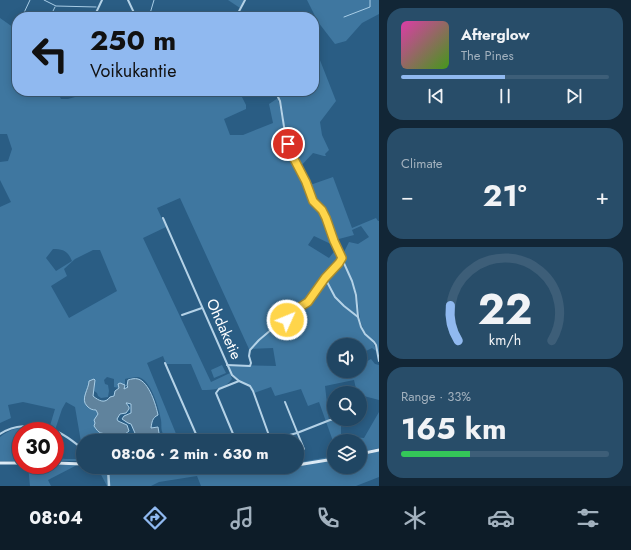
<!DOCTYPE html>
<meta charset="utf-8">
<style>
body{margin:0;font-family:Jost,sans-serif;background:#284d69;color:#f1f3f6;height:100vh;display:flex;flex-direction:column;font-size:15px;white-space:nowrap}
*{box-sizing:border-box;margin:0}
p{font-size:13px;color:#a2b1be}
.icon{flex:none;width:22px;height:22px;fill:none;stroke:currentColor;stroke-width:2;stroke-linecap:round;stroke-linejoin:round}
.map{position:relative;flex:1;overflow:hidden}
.panel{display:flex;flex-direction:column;gap:8px;padding:8px;background:#122636;width:252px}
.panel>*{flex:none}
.top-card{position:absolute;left:12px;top:12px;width:307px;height:84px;border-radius:16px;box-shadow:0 2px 10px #0003,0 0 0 1px #3d5e78;background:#90b9f0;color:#111;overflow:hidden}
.controls{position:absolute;left:327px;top:338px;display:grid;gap:8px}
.controls a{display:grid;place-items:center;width:40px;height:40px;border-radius:50%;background:#204663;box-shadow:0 2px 10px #0003,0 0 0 1px #3d5e78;font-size:20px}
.speed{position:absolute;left:12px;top:422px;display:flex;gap:8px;font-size:20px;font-weight:700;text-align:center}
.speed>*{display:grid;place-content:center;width:52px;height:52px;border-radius:50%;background:#204663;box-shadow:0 2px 10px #0003,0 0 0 1px #3d5e78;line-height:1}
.speed .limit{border:6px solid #d22;background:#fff;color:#111}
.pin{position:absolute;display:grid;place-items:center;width:34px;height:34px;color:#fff;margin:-17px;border:2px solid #fff;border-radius:50%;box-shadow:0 1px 4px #0007}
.me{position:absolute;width:44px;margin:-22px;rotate:46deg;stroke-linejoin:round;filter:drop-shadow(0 0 3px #0008)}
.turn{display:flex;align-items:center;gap:14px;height:84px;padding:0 12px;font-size:18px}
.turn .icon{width:52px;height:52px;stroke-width:2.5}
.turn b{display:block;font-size:28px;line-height:34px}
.big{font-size:30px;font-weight:700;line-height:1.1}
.panel .card{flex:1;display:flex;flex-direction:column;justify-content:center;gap:6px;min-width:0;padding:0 14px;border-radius:16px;background:#284d69}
.panel .dial{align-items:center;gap:0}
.dial svg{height:104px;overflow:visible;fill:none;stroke:#3d5e78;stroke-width:7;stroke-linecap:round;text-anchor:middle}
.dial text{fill:#f1f3f6;stroke:none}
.song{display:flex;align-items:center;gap:12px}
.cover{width:48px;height:48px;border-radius:6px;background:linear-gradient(135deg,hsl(320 70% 55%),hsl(100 70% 35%))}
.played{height:4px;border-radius:2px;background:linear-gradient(90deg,#90b9f0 50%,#3d5e78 50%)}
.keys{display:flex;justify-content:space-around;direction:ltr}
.heat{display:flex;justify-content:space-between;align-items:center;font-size:22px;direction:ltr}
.charge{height:6px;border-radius:3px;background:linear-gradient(90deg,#34c759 33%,#3d5e78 0)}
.trip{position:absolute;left:76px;top:434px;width:228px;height:40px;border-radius:20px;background:#204663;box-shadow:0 2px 10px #0003,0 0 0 1px #3d5e78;font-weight:700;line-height:40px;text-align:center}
.tab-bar{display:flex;height:64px;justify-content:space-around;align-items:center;background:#0d1c28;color:#a2b1be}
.tab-bar .icon{width:28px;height:28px}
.tab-bar .current{color:#90b9f0}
.tab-bar b{font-size:18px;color:#f1f3f6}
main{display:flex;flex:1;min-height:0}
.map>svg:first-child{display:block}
</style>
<main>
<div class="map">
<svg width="379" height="486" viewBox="0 0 379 486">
<rect width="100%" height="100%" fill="#2a5d84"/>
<!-- green -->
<g fill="#3f77a0" fill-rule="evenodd">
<path d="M228 0H244L240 8Z"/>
<path d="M307 0H379V14L362 23 346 41 335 44 318 22Z"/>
<path d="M0 18 17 30V91H57L61 99H68L82 95 83 93 88 91H239L246 105V109L224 119 230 135H243L273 123 269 104 278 98 287 144 291 155 305 182 313 201 322 211 325 217 335 244 333 245 314 236 308 245 329 258 337 248C343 263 352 279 355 295 358 305 356 316 360 326 364 339 374 337 376 351L372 348 360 354V345H334V371H360V356L364 363 371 359 375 364 379 365V400L360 395V393H357L354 380 325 386 329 421 341 420V436L364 438 379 412V448L363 452 368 454 379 451V477L356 486H201L197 476 159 482 151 486H107L97 467H297V461L301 462 334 456V467H360V441H334V444L319 402 308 406 301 389 275 396 271 387 254 393 250 386 239 381 232 375 227 365 276 366 273 348 249 349 180 198 157 208 166 227 143 238 211 382 230 373 232 379C225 389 214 390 202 390L191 364H166L163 356 147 363 179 441H169L170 437 164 435C160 430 162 426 161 420 159 409 151 379 138 377 134 377 129 378 125 379V385L120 383 119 388 114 387V379L107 377 104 380 105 384 108 385 109 391 108 397 101 398 98 396 97 393 94 391 95 380 89 381V386L84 399 96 410 98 414 94 426C100 435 100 432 109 435 112 436 114 439 118 440L121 439 123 440 130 434 136 439V441H83V443L81 442 75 407 66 402 62 409 55 430 49 429 55 409 23 402 8 405 11 418 0 423V207L11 202 0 180V162L8 161 12 149 7 134H0ZM53 249C63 249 68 251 72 261L56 271 46 258ZM93 250H100L117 291 69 318 51 286 67 276 64 269 75 259Z"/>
<path d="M314 50H316L336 101 320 122 322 135 329 150 325 154 326 156H324L313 153 299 168C293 157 289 147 286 135 283 120 284 104 276 91H314Z"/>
<path d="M333 177 352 228 376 218 378 221H379V358L376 345 364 331 360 320 357 295 342 256 349 242 358 244 369 237 361 226 352 230 354 235 335 240 323 210 314 201 307 182 313 184Z"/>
<path d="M222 365 226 373 214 378 211 370Z"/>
<path d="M26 427 40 428 49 431H21V461H0V437C9 430 15 428 26 427Z"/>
<path d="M55 452 58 458 66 459H83V461H55Z"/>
<path d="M28 465H77L48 480 51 486H30Z"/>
</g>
<!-- water -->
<path fill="#60839d" stroke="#a9cee7" d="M94 379 95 380 93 396C99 401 105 404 110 397L114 396 115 391 119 388 118 384 120 383 125 385 124 389 128 387 127 386 128 380C131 379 135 378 138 379 149 382 156 405 158 415 152 418 152 422 151 428L158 427 159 433C154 440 146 442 138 440L131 424 128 423 122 419 124 416 131 413V404L127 403H126L129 407V409L126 413 120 414 117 419 118 421 127 425 129 431C124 434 123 438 118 440 114 439 112 436 109 435 100 432 100 435 94 426L95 423 94 420 98 414 96 410C92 410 90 409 87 406 80 399 89 389 89 381Z"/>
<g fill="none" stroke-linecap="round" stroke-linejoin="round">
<!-- stream -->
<g stroke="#a9cee7" stroke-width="1">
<path d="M44 0 56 6 96 7"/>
<path d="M22 17 30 0"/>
<path d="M50 17 55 7"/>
<path d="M149 17 154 0"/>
<path d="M344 17 370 7V0"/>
</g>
<!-- minor -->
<g stroke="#b4d2e7" stroke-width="2">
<path d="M128 0 136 17"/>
<path d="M94 17 102 0"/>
<path d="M236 17 245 0"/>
<path d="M275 91 280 101 285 133 288 144 292 155 306 182 313 201 322 210 326 217 334 241 352 281 356 295 358 317 361 327 365 334 374 342 376 345 379 361"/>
<path d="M163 218 232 375 239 381 250 386 253 391 271 441"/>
<path d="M325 278 335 297 344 306 358 317"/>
<path d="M182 315 202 308"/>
<path d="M165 363 199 441"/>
<path d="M227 365 250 366 251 363 249 356 250 350 259 340 272 329 287 320 300 307 308 302 325 278 339 263 342 258"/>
<path d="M285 402 304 449"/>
<path d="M360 418 366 410"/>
<path d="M0 434C15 424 31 425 48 429 52 430 56 431 60 433 68 437 75 443 83 449"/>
<path d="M271 440 297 433 330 420 342 419 355 421 359 419"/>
<path d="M236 441 216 393 219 389 239 381"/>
</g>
<!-- tertiary -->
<path stroke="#b4d2e7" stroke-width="2.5" d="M108 467 109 486"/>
<!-- secondary -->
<g stroke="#ddebf6" stroke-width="3">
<path d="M360 454 379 450"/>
<path d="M0 463H21"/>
<path d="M55 463 83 464"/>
<path d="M297 465 334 459"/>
</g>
</g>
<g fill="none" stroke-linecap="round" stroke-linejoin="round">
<defs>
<path id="route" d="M287 320 300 307 308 302 325 278 339 263 342 258 334 241 326 218 322 210 313 201 306 182 292 155 288 144"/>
</defs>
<!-- route casing -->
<use href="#route" stroke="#a68a30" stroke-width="10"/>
<!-- route -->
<use href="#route" stroke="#ffd54a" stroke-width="7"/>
</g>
<g text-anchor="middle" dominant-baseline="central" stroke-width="3.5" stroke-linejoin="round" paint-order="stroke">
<!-- street labels -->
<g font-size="15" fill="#fff" stroke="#2a5d84">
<text transform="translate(224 329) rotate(66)">Ohdaketie</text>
</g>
</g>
</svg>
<div class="controls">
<a><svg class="icon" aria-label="sound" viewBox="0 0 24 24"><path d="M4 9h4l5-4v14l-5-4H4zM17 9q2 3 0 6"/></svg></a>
<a><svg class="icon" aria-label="search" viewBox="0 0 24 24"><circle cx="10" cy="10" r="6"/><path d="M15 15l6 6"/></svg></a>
<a><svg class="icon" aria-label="layers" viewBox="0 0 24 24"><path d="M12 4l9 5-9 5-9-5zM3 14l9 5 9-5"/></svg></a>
</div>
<div class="speed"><div class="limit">30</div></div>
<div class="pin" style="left:288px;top:144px;background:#d93025"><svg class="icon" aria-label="arrive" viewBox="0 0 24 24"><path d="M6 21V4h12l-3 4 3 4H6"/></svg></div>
<svg class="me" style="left:287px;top:320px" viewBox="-20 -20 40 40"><circle r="17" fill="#ffd54a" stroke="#fff" stroke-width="3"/><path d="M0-11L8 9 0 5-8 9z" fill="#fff"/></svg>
<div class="trip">08:06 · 2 min · 630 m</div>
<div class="top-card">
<div class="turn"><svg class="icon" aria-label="left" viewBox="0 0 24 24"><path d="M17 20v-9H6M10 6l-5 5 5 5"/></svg><div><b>250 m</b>Voikukantie</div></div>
</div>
</div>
<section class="panel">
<div class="card">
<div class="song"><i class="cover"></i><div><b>Afterglow</b><p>The Pines</p></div></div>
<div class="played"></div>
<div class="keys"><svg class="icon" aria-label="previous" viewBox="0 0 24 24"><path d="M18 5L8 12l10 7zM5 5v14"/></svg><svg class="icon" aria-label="pause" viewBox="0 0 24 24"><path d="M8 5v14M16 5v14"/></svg><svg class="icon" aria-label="next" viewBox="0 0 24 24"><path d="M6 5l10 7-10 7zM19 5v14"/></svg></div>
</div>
<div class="card"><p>Climate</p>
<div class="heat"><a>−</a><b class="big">21°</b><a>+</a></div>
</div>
<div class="card dial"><svg viewBox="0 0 100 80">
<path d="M14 69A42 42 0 1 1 86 69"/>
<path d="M14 69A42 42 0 0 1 8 42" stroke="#90b9f0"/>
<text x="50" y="56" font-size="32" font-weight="700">22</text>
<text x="50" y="72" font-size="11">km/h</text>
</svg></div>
<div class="card"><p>Range · 33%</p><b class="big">165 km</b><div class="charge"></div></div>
</section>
</main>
<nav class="tab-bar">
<b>08:04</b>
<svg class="icon current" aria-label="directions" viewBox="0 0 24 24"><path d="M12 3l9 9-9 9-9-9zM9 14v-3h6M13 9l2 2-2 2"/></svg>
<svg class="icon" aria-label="music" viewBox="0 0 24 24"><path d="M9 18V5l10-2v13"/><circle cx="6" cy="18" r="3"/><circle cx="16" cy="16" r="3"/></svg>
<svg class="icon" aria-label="phone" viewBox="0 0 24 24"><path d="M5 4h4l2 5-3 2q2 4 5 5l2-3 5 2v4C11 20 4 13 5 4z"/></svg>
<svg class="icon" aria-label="climate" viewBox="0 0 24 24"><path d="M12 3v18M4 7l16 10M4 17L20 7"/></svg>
<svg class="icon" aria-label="car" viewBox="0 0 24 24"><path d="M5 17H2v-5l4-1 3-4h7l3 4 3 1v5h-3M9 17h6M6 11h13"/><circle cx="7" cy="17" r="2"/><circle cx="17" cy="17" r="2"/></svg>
<svg class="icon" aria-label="filters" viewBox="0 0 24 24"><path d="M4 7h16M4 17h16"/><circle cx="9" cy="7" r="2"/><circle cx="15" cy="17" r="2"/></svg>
</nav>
